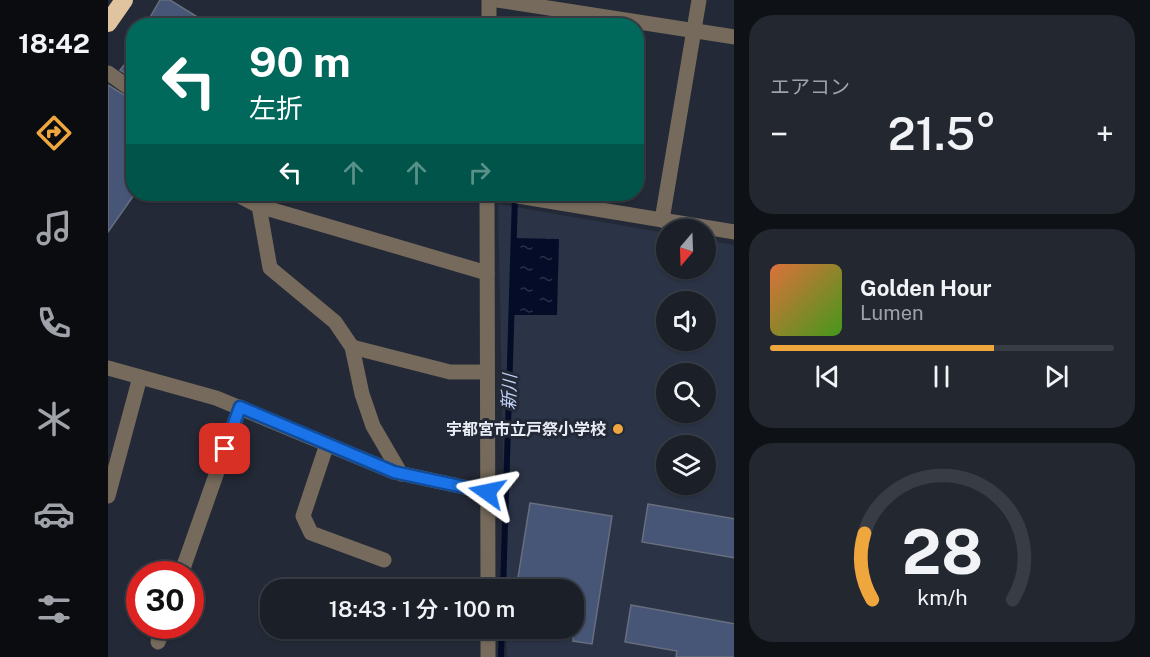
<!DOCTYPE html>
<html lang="ja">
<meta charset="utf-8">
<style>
body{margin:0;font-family:"Public Sans","Noto Sans JP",sans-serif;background:#232730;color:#f1f3f6;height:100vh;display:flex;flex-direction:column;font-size:22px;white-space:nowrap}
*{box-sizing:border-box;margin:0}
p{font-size:20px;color:#9fa2a8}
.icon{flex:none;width:33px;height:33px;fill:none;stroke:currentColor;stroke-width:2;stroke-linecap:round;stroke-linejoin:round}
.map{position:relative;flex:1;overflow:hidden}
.sheet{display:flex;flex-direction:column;gap:15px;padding:15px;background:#0e1116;width:416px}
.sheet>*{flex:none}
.guide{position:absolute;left:18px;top:18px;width:518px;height:183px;border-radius:24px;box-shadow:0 2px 4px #0004,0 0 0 2px #383d45;background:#00695c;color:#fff;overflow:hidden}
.needle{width:39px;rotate:199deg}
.tools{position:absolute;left:548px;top:219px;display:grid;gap:12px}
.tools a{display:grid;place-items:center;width:60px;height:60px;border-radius:50%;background:#1a1f28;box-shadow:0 2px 4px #0004,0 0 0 2px #383d45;font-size:30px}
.speed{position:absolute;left:18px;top:561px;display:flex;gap:12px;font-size:30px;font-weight:700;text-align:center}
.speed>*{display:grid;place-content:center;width:78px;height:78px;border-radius:50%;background:#1a1f28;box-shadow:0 2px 4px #0004,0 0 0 2px #383d45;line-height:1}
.speed .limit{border:9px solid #d22;background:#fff;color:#111}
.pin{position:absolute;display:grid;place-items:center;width:51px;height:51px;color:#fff;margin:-26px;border-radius:12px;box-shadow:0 3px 9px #0006}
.me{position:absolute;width:66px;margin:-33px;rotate:282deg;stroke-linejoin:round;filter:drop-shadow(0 0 4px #0008)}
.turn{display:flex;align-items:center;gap:21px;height:126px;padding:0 24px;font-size:27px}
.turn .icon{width:78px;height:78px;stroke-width:2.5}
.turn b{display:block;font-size:42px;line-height:51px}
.lanes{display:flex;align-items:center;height:57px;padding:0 24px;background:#0003;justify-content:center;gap:30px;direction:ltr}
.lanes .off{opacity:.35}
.big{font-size:45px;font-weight:600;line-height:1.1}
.sheet .widget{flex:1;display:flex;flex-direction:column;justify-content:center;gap:9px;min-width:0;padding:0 21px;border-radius:24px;background:#232730}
.sheet .dial{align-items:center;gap:0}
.dial svg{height:156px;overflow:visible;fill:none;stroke:#383d45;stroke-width:7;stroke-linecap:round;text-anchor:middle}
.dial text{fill:#f1f3f6;stroke:none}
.song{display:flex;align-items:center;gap:18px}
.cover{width:72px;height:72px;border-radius:9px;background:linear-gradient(135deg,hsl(20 70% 55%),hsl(100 70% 35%))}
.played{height:6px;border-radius:3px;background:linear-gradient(90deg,#efa73d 65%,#383d45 65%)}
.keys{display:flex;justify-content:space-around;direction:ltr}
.heat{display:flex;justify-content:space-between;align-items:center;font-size:33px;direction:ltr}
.trip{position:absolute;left:152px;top:579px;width:324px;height:60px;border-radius:24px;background:#1a1f28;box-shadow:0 2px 4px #0004,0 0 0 2px #383d45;font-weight:600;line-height:60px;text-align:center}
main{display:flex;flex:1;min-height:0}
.dock{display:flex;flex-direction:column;width:108px;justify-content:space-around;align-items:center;background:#0a0c10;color:#9fa2a8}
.dock .icon{width:42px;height:42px}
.dock .on{color:#efa73d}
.dock b{font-size:27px;color:#f1f3f6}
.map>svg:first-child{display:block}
</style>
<main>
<nav class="dock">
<b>18:42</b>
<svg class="icon on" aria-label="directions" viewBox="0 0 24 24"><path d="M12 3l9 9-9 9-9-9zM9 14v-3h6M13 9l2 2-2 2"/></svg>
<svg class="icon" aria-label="music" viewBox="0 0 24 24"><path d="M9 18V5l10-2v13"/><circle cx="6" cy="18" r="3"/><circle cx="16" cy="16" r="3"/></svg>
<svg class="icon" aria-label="phone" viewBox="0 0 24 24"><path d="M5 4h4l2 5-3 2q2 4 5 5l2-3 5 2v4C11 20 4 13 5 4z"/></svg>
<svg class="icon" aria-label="climate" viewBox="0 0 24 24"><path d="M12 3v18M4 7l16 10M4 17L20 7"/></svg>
<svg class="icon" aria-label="car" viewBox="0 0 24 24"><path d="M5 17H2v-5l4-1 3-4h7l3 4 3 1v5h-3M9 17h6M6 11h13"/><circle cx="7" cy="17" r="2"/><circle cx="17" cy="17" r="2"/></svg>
<svg class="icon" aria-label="filters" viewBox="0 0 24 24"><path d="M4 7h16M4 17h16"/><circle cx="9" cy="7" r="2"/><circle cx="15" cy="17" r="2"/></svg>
</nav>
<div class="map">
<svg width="627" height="657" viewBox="0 0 627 657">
<defs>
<pattern id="water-ripples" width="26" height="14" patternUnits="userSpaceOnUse" patternTransform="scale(1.5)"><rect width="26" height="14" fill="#040c28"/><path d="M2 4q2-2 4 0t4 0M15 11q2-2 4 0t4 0" fill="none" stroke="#293048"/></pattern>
</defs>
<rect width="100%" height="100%" fill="#232936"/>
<!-- built -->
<path fill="#2b3346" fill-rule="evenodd" d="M390 204 558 233V268H597V240L626 245V657H399L398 629 465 628V590L398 589ZM558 302H597V340H558ZM558 374H597V412H558ZM558 446H597V484H558Z"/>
<!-- water -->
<path fill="url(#water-ripples)" d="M406 238 451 239 449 315H405Z"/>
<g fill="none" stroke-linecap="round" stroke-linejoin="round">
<!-- stream -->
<g stroke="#040c28" stroke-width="6">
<path d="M395 590 407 197"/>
<path d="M393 657 394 628"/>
</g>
</g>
<!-- building -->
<g fill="#475577" stroke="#676f7e" stroke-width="1.5">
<path d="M52 0H62L104 26H37Z"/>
<path d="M26 53V79L12 70Z"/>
<path d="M0 85 26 101V195L0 232Z"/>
<path d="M422 503 504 516 484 644 465 641V590H408Z"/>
<path d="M540 504 627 519V558L534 542Z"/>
<path d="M523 605 627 624V657H568L569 651 517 642Z"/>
</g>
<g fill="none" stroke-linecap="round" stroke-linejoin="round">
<!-- street -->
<g stroke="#756a5b" stroke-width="15">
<path d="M389 0 627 37"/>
<path d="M381 26V0"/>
<path d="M0 73 26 91"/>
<path d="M128 194 151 206 162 268 227 322 244 347 254 394 265 426 293 474"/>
<path d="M379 194 380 590"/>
<path d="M397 194 627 232"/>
<path d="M151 206 379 273"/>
<path d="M554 220 591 0"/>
<path d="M244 347 342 372H379"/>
<path d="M0 368 108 398 286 472 379 492"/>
<path d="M219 444 195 516 203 533 276 560"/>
<path d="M0 496 32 377"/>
<path d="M73 574 132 407"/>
<path d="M380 628V657"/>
<path d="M50 642 56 626"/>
</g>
<!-- highway -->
<path stroke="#e0c39f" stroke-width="18" d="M0 23 16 0"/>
</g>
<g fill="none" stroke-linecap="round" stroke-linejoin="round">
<defs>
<path id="route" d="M117 449 132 407 286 472 379 492"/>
</defs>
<!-- route casing -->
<use href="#route" stroke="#114b97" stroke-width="15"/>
<!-- route -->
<use href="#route" stroke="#1a73e8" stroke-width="10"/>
</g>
<!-- markers -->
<circle fill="#efa73d" stroke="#232936" stroke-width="2" cx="510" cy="429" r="6"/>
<g text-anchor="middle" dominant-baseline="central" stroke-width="6" stroke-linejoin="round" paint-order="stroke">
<!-- poi labels -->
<g font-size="16" font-weight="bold" fill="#e9edf6" stroke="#232936" text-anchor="end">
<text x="498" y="429">宇都宮市立戸祭小学校</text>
</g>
<!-- water labels -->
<g font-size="18" font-style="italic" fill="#c2d2f6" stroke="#232936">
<text transform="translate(401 392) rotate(-88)">新川</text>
</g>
</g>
</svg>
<div class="tools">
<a><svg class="needle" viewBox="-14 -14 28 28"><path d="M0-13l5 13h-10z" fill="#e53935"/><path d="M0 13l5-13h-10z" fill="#9fa2a8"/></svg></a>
<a><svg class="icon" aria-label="sound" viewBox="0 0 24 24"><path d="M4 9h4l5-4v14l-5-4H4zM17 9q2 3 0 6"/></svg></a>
<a><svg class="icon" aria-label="search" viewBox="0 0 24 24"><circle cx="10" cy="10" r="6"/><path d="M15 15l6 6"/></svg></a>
<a><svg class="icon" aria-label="layers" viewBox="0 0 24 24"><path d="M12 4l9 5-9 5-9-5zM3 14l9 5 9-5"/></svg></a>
</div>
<div class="speed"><div class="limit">30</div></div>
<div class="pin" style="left:117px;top:449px;background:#d93025"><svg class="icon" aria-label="arrive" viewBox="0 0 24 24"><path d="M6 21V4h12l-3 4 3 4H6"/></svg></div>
<svg class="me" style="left:379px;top:492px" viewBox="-20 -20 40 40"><path d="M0-17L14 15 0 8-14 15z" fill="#1a73e8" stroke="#fff" stroke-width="4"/></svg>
<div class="trip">18:43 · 1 分 · 100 m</div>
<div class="guide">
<div class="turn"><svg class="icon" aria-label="left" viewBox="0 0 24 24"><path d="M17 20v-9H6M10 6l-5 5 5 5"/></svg><div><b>90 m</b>左折</div></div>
<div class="lanes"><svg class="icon" aria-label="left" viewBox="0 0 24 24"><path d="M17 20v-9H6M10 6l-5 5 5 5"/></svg><svg class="icon off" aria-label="ahead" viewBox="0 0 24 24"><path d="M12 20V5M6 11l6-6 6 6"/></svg><svg class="icon off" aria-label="ahead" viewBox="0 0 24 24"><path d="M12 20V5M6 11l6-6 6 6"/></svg><svg class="icon off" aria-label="right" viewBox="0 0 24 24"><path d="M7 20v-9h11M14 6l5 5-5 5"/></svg></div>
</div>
</div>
<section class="sheet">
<div class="widget"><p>エアコン</p>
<div class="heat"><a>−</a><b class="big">21.5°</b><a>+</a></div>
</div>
<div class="widget">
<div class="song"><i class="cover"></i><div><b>Golden Hour</b><p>Lumen</p></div></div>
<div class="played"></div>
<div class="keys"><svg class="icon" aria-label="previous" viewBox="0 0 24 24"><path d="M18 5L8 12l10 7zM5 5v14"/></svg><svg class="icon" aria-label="pause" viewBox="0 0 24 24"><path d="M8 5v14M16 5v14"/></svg><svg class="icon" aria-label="next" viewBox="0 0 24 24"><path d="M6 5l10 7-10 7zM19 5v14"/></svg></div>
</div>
<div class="widget dial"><svg viewBox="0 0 100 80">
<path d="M14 69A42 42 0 1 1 86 69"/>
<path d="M14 69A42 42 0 0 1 10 35" stroke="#efa73d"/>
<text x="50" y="56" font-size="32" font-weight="700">28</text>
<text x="50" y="72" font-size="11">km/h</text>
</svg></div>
</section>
</main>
